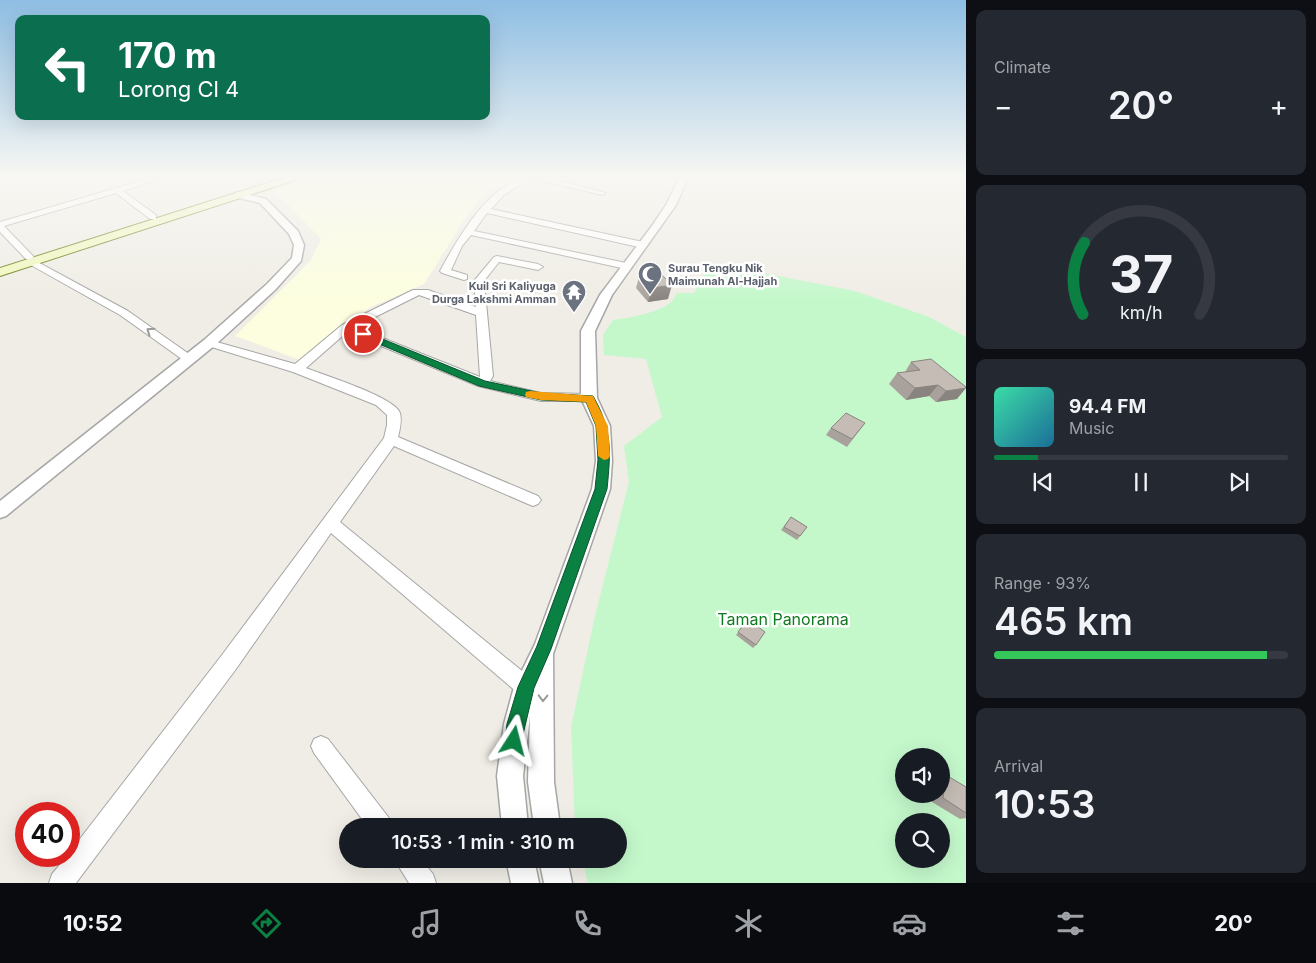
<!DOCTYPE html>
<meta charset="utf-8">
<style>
body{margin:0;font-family:Inter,sans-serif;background:#242831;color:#f1f3f6;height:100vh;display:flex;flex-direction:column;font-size:19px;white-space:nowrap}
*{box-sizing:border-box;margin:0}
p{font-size:16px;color:#9ea1a6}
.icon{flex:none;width:28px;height:28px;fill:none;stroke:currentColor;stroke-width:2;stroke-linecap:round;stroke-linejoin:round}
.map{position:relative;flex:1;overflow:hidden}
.panel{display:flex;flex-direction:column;gap:10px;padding:10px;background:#0d0f14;width:350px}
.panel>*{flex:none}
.hud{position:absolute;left:15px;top:15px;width:475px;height:105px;border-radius:10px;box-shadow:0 5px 20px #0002;background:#0b6e4f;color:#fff;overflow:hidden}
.controls{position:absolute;left:895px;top:748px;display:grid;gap:10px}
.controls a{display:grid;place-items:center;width:55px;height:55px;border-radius:50%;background:#171b24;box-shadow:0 5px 20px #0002;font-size:25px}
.speed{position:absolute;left:15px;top:802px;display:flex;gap:10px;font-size:25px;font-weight:700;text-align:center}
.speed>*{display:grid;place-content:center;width:65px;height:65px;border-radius:50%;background:#171b24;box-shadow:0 5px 20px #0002;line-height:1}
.speed .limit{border:8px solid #d22;background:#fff;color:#111}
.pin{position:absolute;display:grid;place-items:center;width:42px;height:42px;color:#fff;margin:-21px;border:2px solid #fff;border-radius:50%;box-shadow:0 1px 5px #0007}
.me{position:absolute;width:55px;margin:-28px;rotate:9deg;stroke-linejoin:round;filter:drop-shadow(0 0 4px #0008)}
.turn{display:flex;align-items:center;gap:18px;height:105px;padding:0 20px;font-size:22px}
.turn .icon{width:65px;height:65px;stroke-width:2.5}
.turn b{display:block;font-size:35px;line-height:42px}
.big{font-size:38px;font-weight:600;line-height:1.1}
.panel .card{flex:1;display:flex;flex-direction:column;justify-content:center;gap:8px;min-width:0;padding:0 18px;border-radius:10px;background:#242831}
.panel .dial{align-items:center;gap:0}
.dial svg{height:130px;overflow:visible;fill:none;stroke:#363941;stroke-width:7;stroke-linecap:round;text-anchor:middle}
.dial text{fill:#f1f3f6;stroke:none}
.song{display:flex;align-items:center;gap:15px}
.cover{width:60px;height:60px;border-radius:8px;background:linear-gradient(135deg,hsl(160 70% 55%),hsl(200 70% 35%))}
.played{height:5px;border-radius:2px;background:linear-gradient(90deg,#0b8043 15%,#363941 15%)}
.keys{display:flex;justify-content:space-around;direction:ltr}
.heat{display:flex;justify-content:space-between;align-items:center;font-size:28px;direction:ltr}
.charge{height:8px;border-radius:4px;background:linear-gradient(90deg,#34c759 93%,#363941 0)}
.trip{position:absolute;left:339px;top:818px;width:288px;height:50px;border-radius:25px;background:#171b24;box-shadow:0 5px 20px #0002;font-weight:600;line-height:50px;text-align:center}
.tabs{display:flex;height:80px;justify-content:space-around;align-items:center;background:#090b0e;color:#9ea1a6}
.tabs .icon{width:35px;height:35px}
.tabs .current{color:#0b8043}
.tabs b{font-size:22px;color:#f1f3f6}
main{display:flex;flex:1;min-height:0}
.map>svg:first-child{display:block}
</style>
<main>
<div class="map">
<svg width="966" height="883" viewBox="0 0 966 883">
<rect width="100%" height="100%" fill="#efede5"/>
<!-- education -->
<path fill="#fcfedf" d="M307 177H519L485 193 468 214 424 284 369 308 305 362 235 336 311 260 321 239 272 188Z"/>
<!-- park -->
<path fill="#c4f8cb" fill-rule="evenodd" d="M707 269 748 270 855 291 929 317 966 337V883H588L582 859H618V826H575L571 727 595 616 629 482 624 446 662 417 646 359 604 355 603 335 613 320C629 318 657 313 670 303 673 301 675 296 677 293H694ZM904 756H941V794H904ZM904 821H941V859H904Z"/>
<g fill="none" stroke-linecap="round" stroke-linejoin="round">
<defs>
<g id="minor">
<path d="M154 177H165L123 191 156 215V219H150L116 193 4 226 32 255 34 257 29 260 26 259 0 232V222Z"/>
<path d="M523 177H542L606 193 602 195 531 178 504 195 491 209 643 242 648 245 643 248 487 213 474 231 626 263 631 266 626 269 471 235 462 246 451 270 467 275V279L464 280 442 273 440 271C454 245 474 211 496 193 504 186 514 182 523 177Z"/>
<path d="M497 256 538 264 543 267 538 270 499 262 484 281 493 376 490 381 541 393 589 394 593 395 595 398 593 401H541L478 386 347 332 306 368C323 375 395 397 400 413 402 421 400 429 398 437L538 496 541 500 538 504 533 506 528 504 394 446 340 522 533 680 536 687 533 694 526 697 519 694 331 533 236 669 76 883H49L52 874 67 856H69V853L222 655 384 438 387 425V415L376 405 293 372 205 345 203 343 205 341H213L295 364 342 325 413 290H428L476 307 474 281 494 257ZM419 295 476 315 480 377 355 327Z"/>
<path d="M32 259 128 311 196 359 190 363 186 362 120 315 29 264 27 262Z"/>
<path d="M321 736 328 739 389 818 392 826H367L314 753 311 746 314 739Z"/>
<path d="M394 859H421L433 874 436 883H409Z"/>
</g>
<g id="tertiary">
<path d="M680 177H688L676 205 612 295 595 331 597 398 610 426 612 461 610 489 553 654 554 782 560 826H534L528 782 530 716 523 776 528 826H502L497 776 504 724 514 687 535 644 592 489 596 461 594 426 581 398V331L600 295 652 226 666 205Z"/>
<path d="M238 192 266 199 298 231 304 245 301 261 275 290 214 346 6 516 0 518V501L204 340 267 284 292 258 294 245 289 234 260 203 235 197V193Z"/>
<path d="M506 859H534L539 883H511Z"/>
<path d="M539 859H567L572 883H544Z"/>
</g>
<path id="secondary" d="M286 177H300L299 179 0 276V268Z"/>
</defs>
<!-- minor casing -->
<use href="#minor" stroke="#a6a6a6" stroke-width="2"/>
<!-- tertiary casing -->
<use href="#tertiary" stroke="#a6a6a6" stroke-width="3"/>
<!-- secondary casing -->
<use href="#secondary" stroke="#617308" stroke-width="2"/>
<!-- minor -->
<use href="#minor" fill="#fff" fill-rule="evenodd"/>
<!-- tertiary -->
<use href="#tertiary" fill="#fff" fill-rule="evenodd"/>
<!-- secondary -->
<use href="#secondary" fill="#f1f8bb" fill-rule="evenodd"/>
</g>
<!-- wall -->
<g fill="#a9a29c">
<path d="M640 273 668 299 648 302 636 288Z"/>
<path d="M911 362 957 399 936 402 929 396 906 400 889 384 897 373 905 372Z"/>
<path d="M865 423 847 447 826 435 831 428Z"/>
<path d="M791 517 807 527 797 540 781 530Z"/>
<path d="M745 622 756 645 753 648 736 635Z"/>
<path d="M946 775 966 813V818L960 819 932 802 933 794H941V777Z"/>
</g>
<!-- shaded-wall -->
<g fill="#89847f">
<path d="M672 285 668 299 648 302 652 288Z"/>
<path d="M938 385 929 396 906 400 915 388Z"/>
<path d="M966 388 957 399 936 402 946 391Z"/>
</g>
<!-- building -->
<g fill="#c4bcb5" stroke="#89847f">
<path d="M658 271 672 285 652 288 640 273Z"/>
<path d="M931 359 966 387V388L946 391 938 385 915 388 897 373 920 370 911 362Z"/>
<path d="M846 413 865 423 852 439 831 428Z"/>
<path d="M791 517 807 527 800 536 784 527Z"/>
<path d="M748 619 765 632 756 645 738 632Z"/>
<path d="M946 775 966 787V813L943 798Z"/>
</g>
<!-- one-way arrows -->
<defs><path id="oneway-chevron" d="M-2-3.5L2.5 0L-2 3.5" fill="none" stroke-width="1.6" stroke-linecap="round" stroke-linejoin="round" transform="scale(1.25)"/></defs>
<g stroke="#9a9a9a">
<use href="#oneway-chevron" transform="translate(150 331) rotate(-145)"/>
<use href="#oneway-chevron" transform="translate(543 698) rotate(91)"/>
</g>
<!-- sky -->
<linearGradient id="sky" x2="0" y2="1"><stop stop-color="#8ebee3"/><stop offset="0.59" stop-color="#f8f7f3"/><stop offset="1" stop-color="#f8f7f3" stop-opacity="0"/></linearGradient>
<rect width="966" height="300" fill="url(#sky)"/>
<!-- route -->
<path fill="#0b8043" stroke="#07532c" d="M363 331 485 381 541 393 593 396C612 429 611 451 607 489L551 649 534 688 520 747 514 750 508 747 505 741 507 724 518 687 537 646 595 489 598 460 596 426 586 402 541 400 479 386 360 336 358 334Z"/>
<!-- slow -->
<path fill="#f59e0b" d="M530 391 593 396 608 426 610 456 608 459 604 460 598 456 596 426 586 402 541 400 526 397 525 395 526 392Z"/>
<!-- icons -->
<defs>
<symbol id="mosque-pin" viewBox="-11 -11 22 30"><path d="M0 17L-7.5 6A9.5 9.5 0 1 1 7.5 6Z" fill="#6b7280" stroke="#fff"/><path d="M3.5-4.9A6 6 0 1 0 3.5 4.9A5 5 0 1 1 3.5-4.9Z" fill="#fff"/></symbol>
<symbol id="temple-pin" viewBox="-11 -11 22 30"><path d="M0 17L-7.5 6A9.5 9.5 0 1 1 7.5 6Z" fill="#6b7280" stroke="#fff"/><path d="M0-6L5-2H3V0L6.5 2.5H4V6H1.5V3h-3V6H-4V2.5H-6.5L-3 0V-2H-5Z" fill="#fff"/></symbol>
</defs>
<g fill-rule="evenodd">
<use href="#mosque-pin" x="636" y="260" width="28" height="38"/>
<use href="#temple-pin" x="560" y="278" width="28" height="38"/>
</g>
<g text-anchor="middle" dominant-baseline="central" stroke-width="5" stroke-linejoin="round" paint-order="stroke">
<!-- far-worship labels -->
<g font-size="11" font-weight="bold" fill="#5b616d" stroke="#fff" text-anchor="start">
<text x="668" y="268">Surau Tengku Nik<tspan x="668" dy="13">Maimunah Al-Hajjah</tspan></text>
<text x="556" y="286" text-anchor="end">Kuil Sri Kaliyuga<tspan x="556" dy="13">Durga Lakshmi Amman</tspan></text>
</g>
<!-- near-park labels -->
<g font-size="16" fill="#0f7b1f" stroke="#fff">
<text x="783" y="619">Taman Panorama</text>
</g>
</g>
</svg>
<div class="controls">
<a><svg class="icon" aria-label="sound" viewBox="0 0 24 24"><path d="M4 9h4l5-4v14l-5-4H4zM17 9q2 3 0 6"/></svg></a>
<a><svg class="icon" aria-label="search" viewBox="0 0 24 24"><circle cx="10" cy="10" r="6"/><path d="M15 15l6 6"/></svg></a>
</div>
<div class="speed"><div class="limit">40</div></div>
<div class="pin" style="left:363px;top:334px;background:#d93025"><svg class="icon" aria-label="arrive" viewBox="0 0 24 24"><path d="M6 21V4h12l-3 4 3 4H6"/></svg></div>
<svg class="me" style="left:514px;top:741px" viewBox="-20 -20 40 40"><path d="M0-17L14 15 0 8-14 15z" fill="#0b8043" stroke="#fff" stroke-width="4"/></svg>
<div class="trip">10:53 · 1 min · 310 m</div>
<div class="hud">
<div class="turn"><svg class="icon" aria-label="left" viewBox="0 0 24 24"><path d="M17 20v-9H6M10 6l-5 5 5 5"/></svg><div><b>170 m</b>Lorong Cl 4</div></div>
</div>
</div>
<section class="panel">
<div class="card"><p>Climate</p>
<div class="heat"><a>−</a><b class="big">20°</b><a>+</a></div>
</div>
<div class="card dial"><svg viewBox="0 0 100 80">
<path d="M14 69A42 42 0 1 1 86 69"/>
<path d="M14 69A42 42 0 0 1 15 25" stroke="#0b8043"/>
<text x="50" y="56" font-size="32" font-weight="700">37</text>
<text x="50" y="72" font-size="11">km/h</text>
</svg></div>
<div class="card">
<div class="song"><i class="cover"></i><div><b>94.4 FM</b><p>Music</p></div></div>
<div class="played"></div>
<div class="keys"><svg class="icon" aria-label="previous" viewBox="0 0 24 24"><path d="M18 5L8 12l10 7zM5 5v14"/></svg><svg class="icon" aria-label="pause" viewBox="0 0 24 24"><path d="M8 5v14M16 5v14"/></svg><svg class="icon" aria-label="next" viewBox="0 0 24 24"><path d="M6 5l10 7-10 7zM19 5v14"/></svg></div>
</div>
<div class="card"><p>Range · 93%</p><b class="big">465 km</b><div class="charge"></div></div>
<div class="card"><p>Arrival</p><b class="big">10:53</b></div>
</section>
</main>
<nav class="tabs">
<b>10:52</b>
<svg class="icon current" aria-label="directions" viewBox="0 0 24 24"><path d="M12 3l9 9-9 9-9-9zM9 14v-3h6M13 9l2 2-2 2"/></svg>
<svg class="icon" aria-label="music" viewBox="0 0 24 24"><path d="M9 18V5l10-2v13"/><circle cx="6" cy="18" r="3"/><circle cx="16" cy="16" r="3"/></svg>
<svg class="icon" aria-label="phone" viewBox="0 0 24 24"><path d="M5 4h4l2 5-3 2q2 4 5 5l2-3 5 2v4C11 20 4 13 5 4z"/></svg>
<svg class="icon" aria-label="climate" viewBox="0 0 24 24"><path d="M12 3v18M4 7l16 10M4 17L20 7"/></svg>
<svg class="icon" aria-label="car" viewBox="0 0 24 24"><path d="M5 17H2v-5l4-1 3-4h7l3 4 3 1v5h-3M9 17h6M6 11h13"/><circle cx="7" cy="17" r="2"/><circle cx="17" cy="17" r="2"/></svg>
<svg class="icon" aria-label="filters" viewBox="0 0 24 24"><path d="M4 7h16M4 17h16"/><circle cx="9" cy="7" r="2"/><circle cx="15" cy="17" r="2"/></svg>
<b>20°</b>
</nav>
